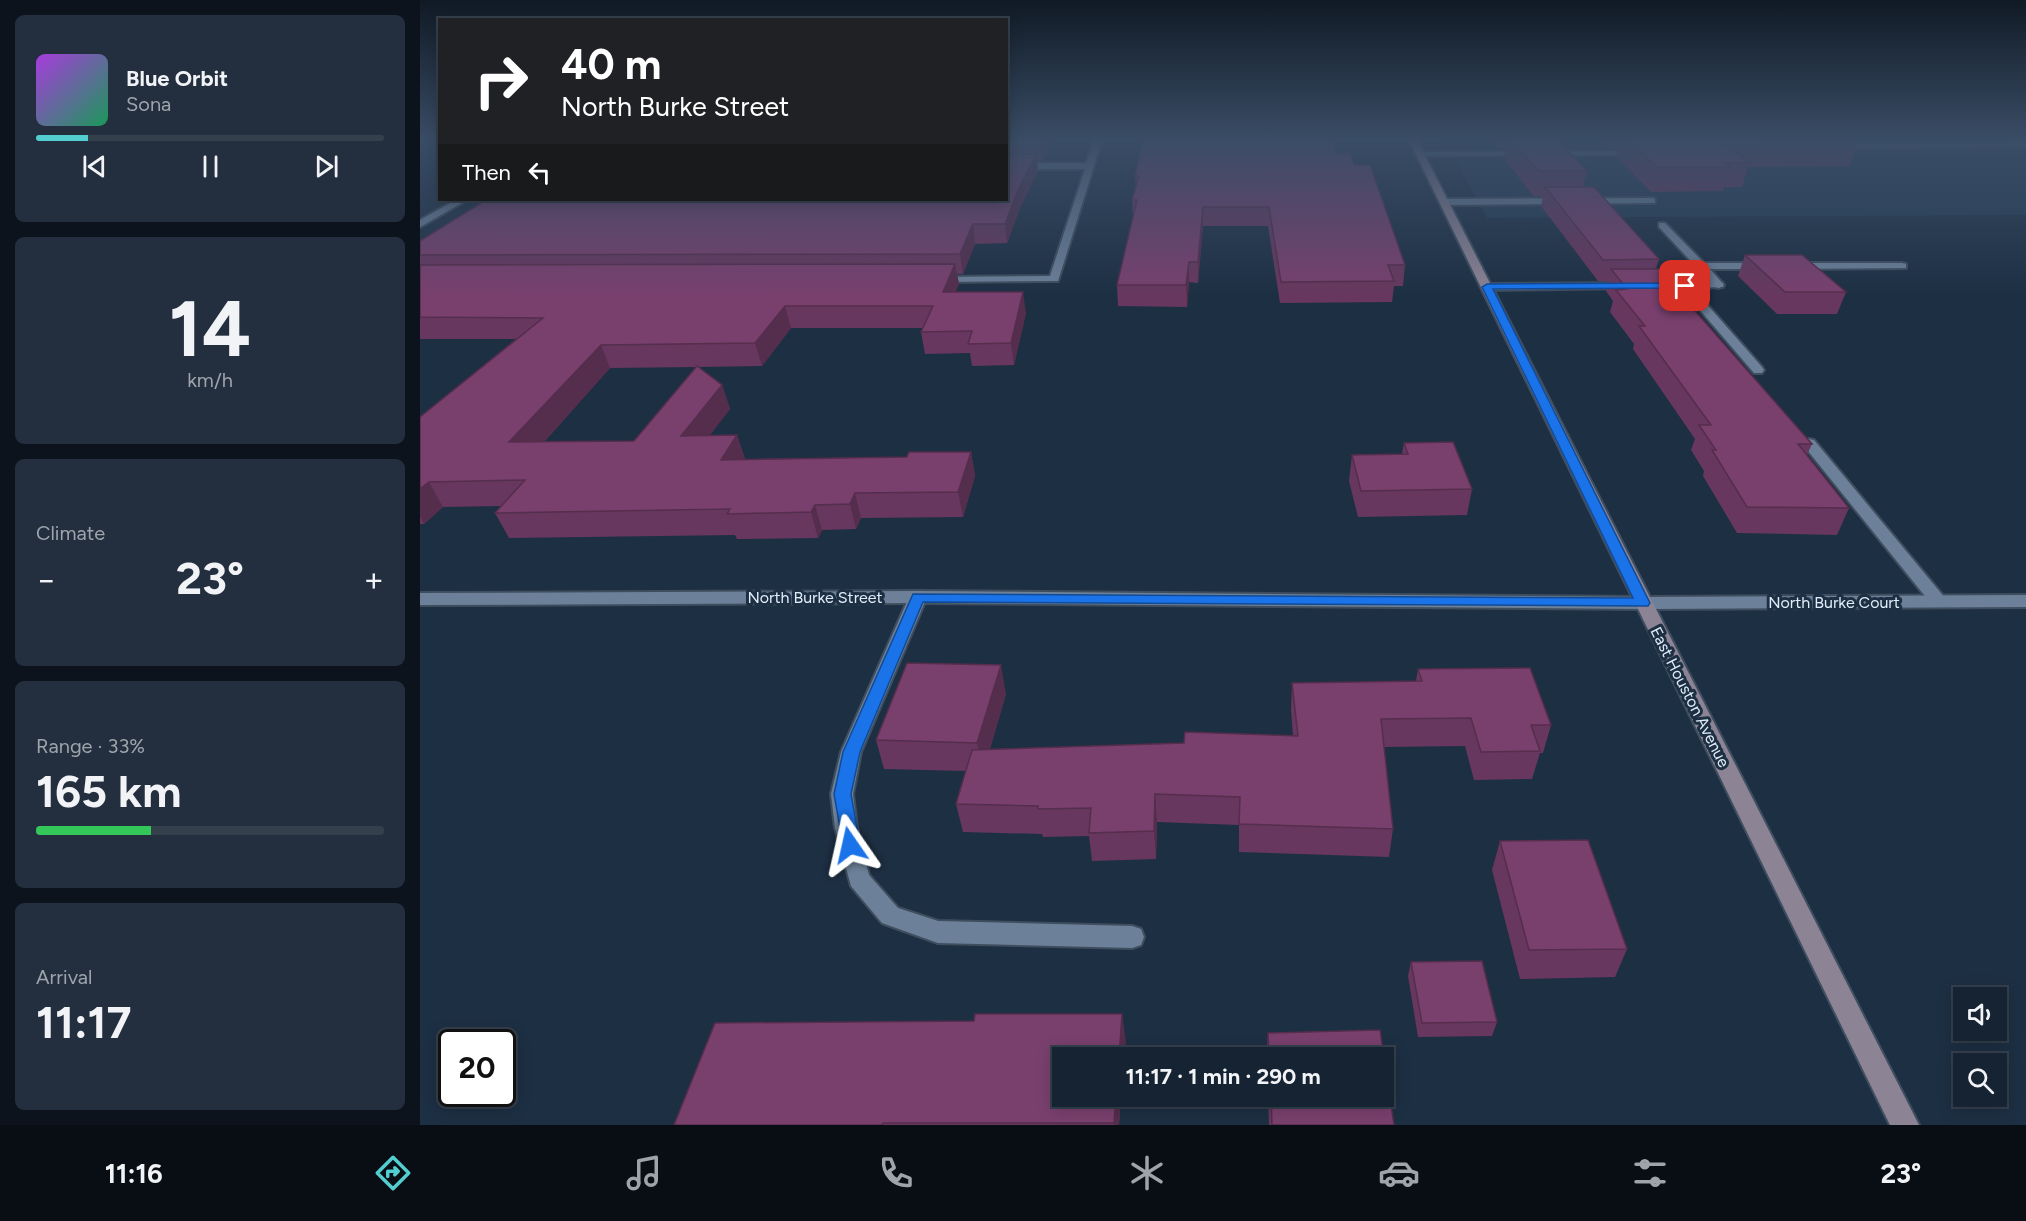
<!DOCTYPE html>
<meta charset="utf-8">
<style>
body{margin:0;font-family:Figtree,sans-serif;background:#232f3e;color:#f1f3f6;height:100vh;display:flex;flex-direction:column;font-size:22px;white-space:nowrap}
*{box-sizing:border-box;margin:0}
p{font-size:20px;color:#9ea4ac}
.icon{flex:none;width:33px;height:33px;fill:none;stroke:currentColor;stroke-width:2;stroke-linecap:round;stroke-linejoin:round}
.map{position:relative;flex:1;overflow:hidden}
.sheet{display:flex;flex-direction:column;gap:15px;padding:15px;background:#0c131c;width:420px}
.sheet>*{flex:none}
.guide{position:absolute;left:18px;top:18px;width:570px;height:183px;border-radius:0px;box-shadow:0 3px 15px #0003,0 0 0 2px #35404d;background:#202124;color:#fff;overflow:hidden}
.controls{position:absolute;left:1533px;top:987px;display:grid;gap:12px}
.controls a{display:grid;place-items:center;width:54px;height:54px;border-radius:0px;background:#162332;box-shadow:0 3px 15px #0003,0 0 0 2px #35404d;font-size:30px}
.speed{position:absolute;left:18px;top:1029px;display:flex;gap:12px;font-size:30px;font-weight:700;text-align:center}
.speed>*{display:grid;place-content:center;width:78px;height:78px;border-radius:50%;background:#162332;box-shadow:0 3px 15px #0003,0 0 0 2px #35404d;line-height:1}
.speed .limit{border:3px solid #111;border-radius:9px;background:#fff;color:#111}
.pin{position:absolute;display:grid;place-items:center;width:51px;height:51px;color:#fff;margin:-26px;border-radius:12px;box-shadow:0 3px 9px #0006}
.me{position:absolute;width:66px;margin:-33px;rotate:349deg;stroke-linejoin:round;filter:drop-shadow(0 0 4px #0008)}
.turn{display:flex;align-items:center;gap:21px;height:126px;padding:0 24px;font-size:27px}
.turn .icon{width:78px;height:78px;stroke-width:2.5}
.turn b{display:block;font-size:42px;line-height:51px}
.then{display:flex;align-items:center;height:57px;padding:0 24px;background:#0003;gap:12px;font-size:22px}
.big{font-size:45px;font-weight:700;line-height:1.1}
.sheet .widget{flex:1;display:flex;flex-direction:column;justify-content:center;gap:9px;min-width:0;padding:0 21px;border-radius:9px;background:#232f3e}
.sheet .dial{align-items:center;gap:0}
.dial b{font-size:78px;line-height:1}
.song{display:flex;align-items:center;gap:18px}
.cover{width:72px;height:72px;border-radius:9px;background:linear-gradient(135deg,hsl(280 70% 55%),hsl(150 70% 35%))}
.played{height:6px;border-radius:3px;background:linear-gradient(90deg,#52cdd0 15%,#35404d 15%)}
.keys{display:flex;justify-content:space-around;direction:ltr}
.heat{display:flex;justify-content:space-between;align-items:center;font-size:33px;direction:ltr}
.charge{height:9px;border-radius:4px;background:linear-gradient(90deg,#34c759 33%,#35404d 0)}
.trip{position:absolute;left:632px;top:1047px;width:342px;height:60px;border-radius:0px;background:#162332;box-shadow:0 3px 15px #0003,0 0 0 2px #35404d;font-weight:700;line-height:60px;text-align:center}
.tab-bar{display:flex;height:96px;justify-content:space-around;align-items:center;background:#090e14;color:#9ea4ac}
.tab-bar .icon{width:42px;height:42px}
.tab-bar .on{color:#52cdd0}
.tab-bar b{font-size:27px;color:#f1f3f6}
main{display:flex;flex:1;min-height:0}
.map>svg:first-child{display:block}
</style>
<main>
<section class="sheet">
<div class="widget">
<div class="song"><i class="cover"></i><div><b>Blue Orbit</b><p>Sona</p></div></div>
<div class="played"></div>
<div class="keys"><svg class="icon" aria-label="previous" viewBox="0 0 24 24"><path d="M18 5L8 12l10 7zM5 5v14"/></svg><svg class="icon" aria-label="pause" viewBox="0 0 24 24"><path d="M8 5v14M16 5v14"/></svg><svg class="icon" aria-label="next" viewBox="0 0 24 24"><path d="M6 5l10 7-10 7zM19 5v14"/></svg></div>
</div>
<div class="widget dial"><b>14</b><p>km/h</p></div>
<div class="widget"><p>Climate</p>
<div class="heat"><a>−</a><b class="big">23°</b><a>+</a></div>
</div>
<div class="widget"><p>Range · 33%</p><b class="big">165 km</b><div class="charge"></div></div>
<div class="widget"><p>Arrival</p><b class="big">11:17</b></div>
</section>
<div class="map">
<svg width="1606" height="1125" viewBox="0 0 1606 1125">
<rect width="100%" height="100%" fill="#1d2f43"/>
<!-- built -->
<path fill="#233a53" d="M1024 140H1606V215L1067 218Z"/>
<g fill="none" stroke-linecap="round" stroke-linejoin="round">
<defs>
<g id="service">
<path d="M1587 140H1596L1606 144V147L1414 148 1410 146 1414 144H1592Z"/>
<path d="M1218 151H1221V155L1000 156 996 154 1000 152Z"/>
<path d="M1232 198 1235 199V203L1024 205 1019 202 1024 199Z"/>
<path d="M1239 223H1245L1284 263H1343L1348 266 1343 269H1290L1304 285 1299 288 1295 287 1239 227Z"/>
<path d="M1482 263 1486 264V268L1372 269 1367 266 1372 263Z"/>
<path d="M1265 283 1269 284 1342 367 1344 370 1342 373H1334L1261 288V284Z"/>
<path d="M1389 439 1394 440 1525 598 1528 602 1525 606H1513L1384 446 1382 443Z"/>
<path d="M498 591 504 593 507 597 441 752 433 794 437 828 449 875 478 908 518 921 712 926 721 929 724 937 721 945 712 948 518 943 462 923 431 886 415 828 411 794 421 752 489 597 492 593Z"/>
</g>
<g id="minor">
<path d="M674 140H682L638 281 513 282 512 280 517 277 630 276 665 169H586V163H666Z"/>
<path d="M36 200H47L0 227V220Z"/>
<path d="M1299 282 1303 283V287L1242 289 1237 286 1242 283Z"/>
<path d="M1207 283 1211 284V288L1067 290 1062 287 1067 284Z"/>
<path d="M1606 595V607L1223 609 1217 607 1214 603 1217 599 1223 597Z"/>
</g>
<path id="tertiary" d="M498 591 1223 597 1229 599 1232 603 1229 607 1223 609 498 603 0 605V593Z"/>
<path id="secondary" d="M989 140H997L1499 1125H1470Z"/>
</defs>
<!-- service casing -->
<use href="#service" stroke="#3f4e5f" stroke-width="4"/>
<!-- minor casing -->
<use href="#minor" stroke="#3f4e5f" stroke-width="4"/>
<!-- tertiary casing -->
<use href="#tertiary" stroke="#3f4e5f" stroke-width="4"/>
<!-- secondary casing -->
<use href="#secondary" stroke="#3f4e5f" stroke-width="4"/>
<!-- service -->
<use href="#service" fill="#6c8199" fill-rule="evenodd"/>
<!-- minor -->
<use href="#minor" fill="#6c8199" fill-rule="evenodd"/>
<!-- tertiary -->
<use href="#tertiary" fill="#6c8199" fill-rule="evenodd"/>
<!-- secondary -->
<use href="#secondary" fill="#8c8395" fill-rule="evenodd"/>
</g>
<!-- wall -->
<g fill="#68375f" fill-rule="evenodd">
<path d="M586 140H633L623 161H617L618 171 600 208 587 243 555 244 543 274H537L539 284 535 292 606 313 594 365 552 366 550 353 505 354 501 332 503 328H371L342 366 278 367 302 385 310 409 289 436 317 435 325 459 487 457 551 452 555 476 543 517 441 518 436 529 402 530 398 538 317 539 315 535 89 538 75 513 81 506 23 507 4 524H0V417L96 339H0V241L586 200ZM277 367 214 441 124 442 190 368Z"/>
<path d="M1071 140H1143L1140 142 1167 171 1163 187 1239 259 1236 269 1279 304 1277 313 1392 444 1387 455 1429 508 1417 535 1317 533 1283 476 1284 471 1271 450 1275 439 1213 349 1214 344 1190 312 1193 301 1186 291 1188 281H1178L1121 206 1123 196H1113L1084 158 1086 149H1078Z"/>
<path d="M1177 140H1432L1438 143 1430 166 1328 167 1322 187H1304L1303 191 1231 192 1196 157 1197 149H1187Z"/>
<path d="M915 153 934 165 985 265 983 286H974L972 302 860 303 848 226H783L778 283 769 282 767 307 698 306 697 285 713 217 712 200 716 187 715 176Z"/>
<path d="M1325 255 1426 292 1417 314H1357L1318 276Z"/>
<path d="M984 443 1052 489 1047 515 938 517 929 481 932 455 982 454Z"/>
<path d="M998 669 1131 725 1123 753H1120L1112 779 1054 780 1045 746 964 747 973 829 969 857 819 852V825L737 822 736 859 672 861 669 836 623 837 622 834 543 832 536 804 546 771 464 769 456 740 586 694 570 749 764 743 873 736 871 710 872 683 996 681Z"/>
<path d="M1080 841 1207 949 1195 977 1100 979 1072 870Z"/>
<path d="M991 962 1077 1022 1072 1036 998 1037 988 976Z"/>
<path d="M960 1030 974 1125H849L848 1096H963V1058H846L848 1033Z"/>
<path d="M706 1042 642 1096H701L699 1125H254Z"/>
</g>
<!-- shaded-wall -->
<g fill="#552d4d">
<path d="M623 140H633L623 161 621 144Z"/>
<path d="M616 154 618 171 600 208 587 243 585 224 598 190Z"/>
<path d="M783 207V226L778 283V262Z"/>
<path d="M553 224 555 244 543 274 540 254Z"/>
<path d="M769 262V282L767 307 766 285Z"/>
<path d="M535 264 539 284 527 313 523 292Z"/>
<path d="M603 292 606 313 594 365 591 343Z"/>
<path d="M365 306 371 328 342 366 335 343Z"/>
<path d="M181 345 190 368 101 467 89 442Z"/>
<path d="M302 385 310 409 270 461 261 436Z"/>
<path d="M317 435 325 460H301Z"/>
<path d="M551 452 555 476 543 517 538 492Z"/>
<path d="M9 482 23 507 4 524 0 516V489Z"/>
<path d="M435 493 441 518 436 529 430 504Z"/>
<path d="M395 505 402 530 398 538 391 512Z"/>
<path d="M581 665 586 694 563 772 557 743Z"/>
<path d="M735 794 737 822 736 859 734 831Z"/>
<path d="M702 1014 706 1042 704 1058H699Z"/>
<path d="M696 1096H701L699 1125H694V1123Z"/>
</g>
<!-- building -->
<g fill="#79406e" stroke="#552d4d" stroke-width="1.5">
<path d="M586 140H623L621 144H586Z"/>
<path d="M723 140H912L915 153H931L934 165H950L985 265H968L974 281 861 282 849 207H783L778 262H769L766 285H697L717 200H712L719 176H715Z"/>
<path d="M1092 140H1138L1167 171H1118Z"/>
<path d="M1206 140H1432L1438 143 1304 144 1330 163H1305L1310 167H1237Z"/>
<path d="M586 154H616L598 190 585 224H553L540 254 0 255V241L66 200H586Z"/>
<path d="M1125 187H1174L1239 259 1183 260Z"/>
<path d="M1325 255H1382L1426 292H1365Z"/>
<path d="M535 264 523 292H603L591 343 548 344 552 331 501 332 513 306H365L335 343 181 345 89 442 214 441 277 366 302 385 261 436 317 435 301 460 487 457 489 452H551L538 492 435 493 430 504 395 505 391 512 307 514 310 509 75 513 105 480 9 482 0 489V417L123 318 0 317V265Z"/>
<path d="M1191 269H1247L1279 304H1269L1392 444H1378L1429 508 1327 507 1292 450H1296L1279 425H1291L1219 326H1225L1196 290 1207 289Z"/>
<path d="M1033 442 1052 489 941 491 932 455 988 454 984 443Z"/>
<path d="M487 663 581 665 557 743 456 740Z"/>
<path d="M1110 668 1131 725H1111L1120 751 1061 752 1051 718 961 719 973 829 819 824 820 797 735 794 734 831 669 833 671 808 618 809V806L536 804 552 750 764 743 765 732 878 736 872 683 1002 681 998 669Z"/>
<path d="M1168 840 1207 949 1109 950 1080 841Z"/>
<path d="M1062 961 1077 1022 1002 1023 991 962Z"/>
<path d="M555 1014H702L699 1058H642V1096H696L694 1123H463L462 1125H254L295 1023 554 1021Z"/>
<path d="M960 1030 974 1125H852L851 1096H963V1058H849L848 1033Z"/>
</g>
<!-- sky -->
<linearGradient id="sky" x2="0" y2="1"><stop stop-color="#101a25"/><stop offset="0.47" stop-color="#3a4d66"/><stop offset="1" stop-color="#3a4d66" stop-opacity="0"/></linearGradient>
<rect width="1606" height="297" fill="url(#sky)"/>
<!-- route -->
<path fill="#1a73e8" stroke="#114b97" stroke-width="1.5" d="M1265 283 1269 286 1268 288 1073 289 1230 603 1228 606 503 602 440 752 431 794 440 845 437 851 430 853 424 851 414 794 423 752 493 594 1213 598 1062 287 1067 284Z"/>
<g text-anchor="middle" dominant-baseline="central" stroke-width="6" stroke-linejoin="round" paint-order="stroke">
<!-- street labels -->
<g font-size="16" fill="#e0ecfa" stroke="#1d2f43">
<text x="395" y="597">North Burke Street</text>
<text x="1414" y="602">North Burke Court</text>
<text transform="translate(1270 697) rotate(63)">East Houston Avenue</text>
</g>
</g>
</svg>
<div class="controls">
<a><svg class="icon" aria-label="sound" viewBox="0 0 24 24"><path d="M4 9h4l5-4v14l-5-4H4zM17 9q2 3 0 6"/></svg></a>
<a><svg class="icon" aria-label="search" viewBox="0 0 24 24"><circle cx="10" cy="10" r="6"/><path d="M15 15l6 6"/></svg></a>
</div>
<div class="speed"><div class="limit">20</div></div>
<div class="pin" style="left:1265px;top:286px;background:#d93025"><svg class="icon" aria-label="arrive" viewBox="0 0 24 24"><path d="M6 21V4h12l-3 4 3 4H6"/></svg></div>
<svg class="me" style="left:430px;top:845px" viewBox="-20 -20 40 40"><path d="M0-17L14 15 0 8-14 15z" fill="#1a73e8" stroke="#fff" stroke-width="4"/></svg>
<div class="trip">11:17 · 1 min · 290 m</div>
<div class="guide">
<div class="turn"><svg class="icon" aria-label="right" viewBox="0 0 24 24"><path d="M7 20v-9h11M14 6l5 5-5 5"/></svg><div><b>40 m</b>North Burke Street</div></div>
<div class="then">Then<svg class="icon" aria-label="left" viewBox="0 0 24 24"><path d="M17 20v-9H6M10 6l-5 5 5 5"/></svg></div>
</div>
</div>
</main>
<nav class="tab-bar">
<b>11:16</b>
<svg class="icon on" aria-label="directions" viewBox="0 0 24 24"><path d="M12 3l9 9-9 9-9-9zM9 14v-3h6M13 9l2 2-2 2"/></svg>
<svg class="icon" aria-label="music" viewBox="0 0 24 24"><path d="M9 18V5l10-2v13"/><circle cx="6" cy="18" r="3"/><circle cx="16" cy="16" r="3"/></svg>
<svg class="icon" aria-label="phone" viewBox="0 0 24 24"><path d="M5 4h4l2 5-3 2q2 4 5 5l2-3 5 2v4C11 20 4 13 5 4z"/></svg>
<svg class="icon" aria-label="climate" viewBox="0 0 24 24"><path d="M12 3v18M4 7l16 10M4 17L20 7"/></svg>
<svg class="icon" aria-label="car" viewBox="0 0 24 24"><path d="M5 17H2v-5l4-1 3-4h7l3 4 3 1v5h-3M9 17h6M6 11h13"/><circle cx="7" cy="17" r="2"/><circle cx="17" cy="17" r="2"/></svg>
<svg class="icon" aria-label="filters" viewBox="0 0 24 24"><path d="M4 7h16M4 17h16"/><circle cx="9" cy="7" r="2"/><circle cx="15" cy="17" r="2"/></svg>
<b>23°</b>
</nav>
